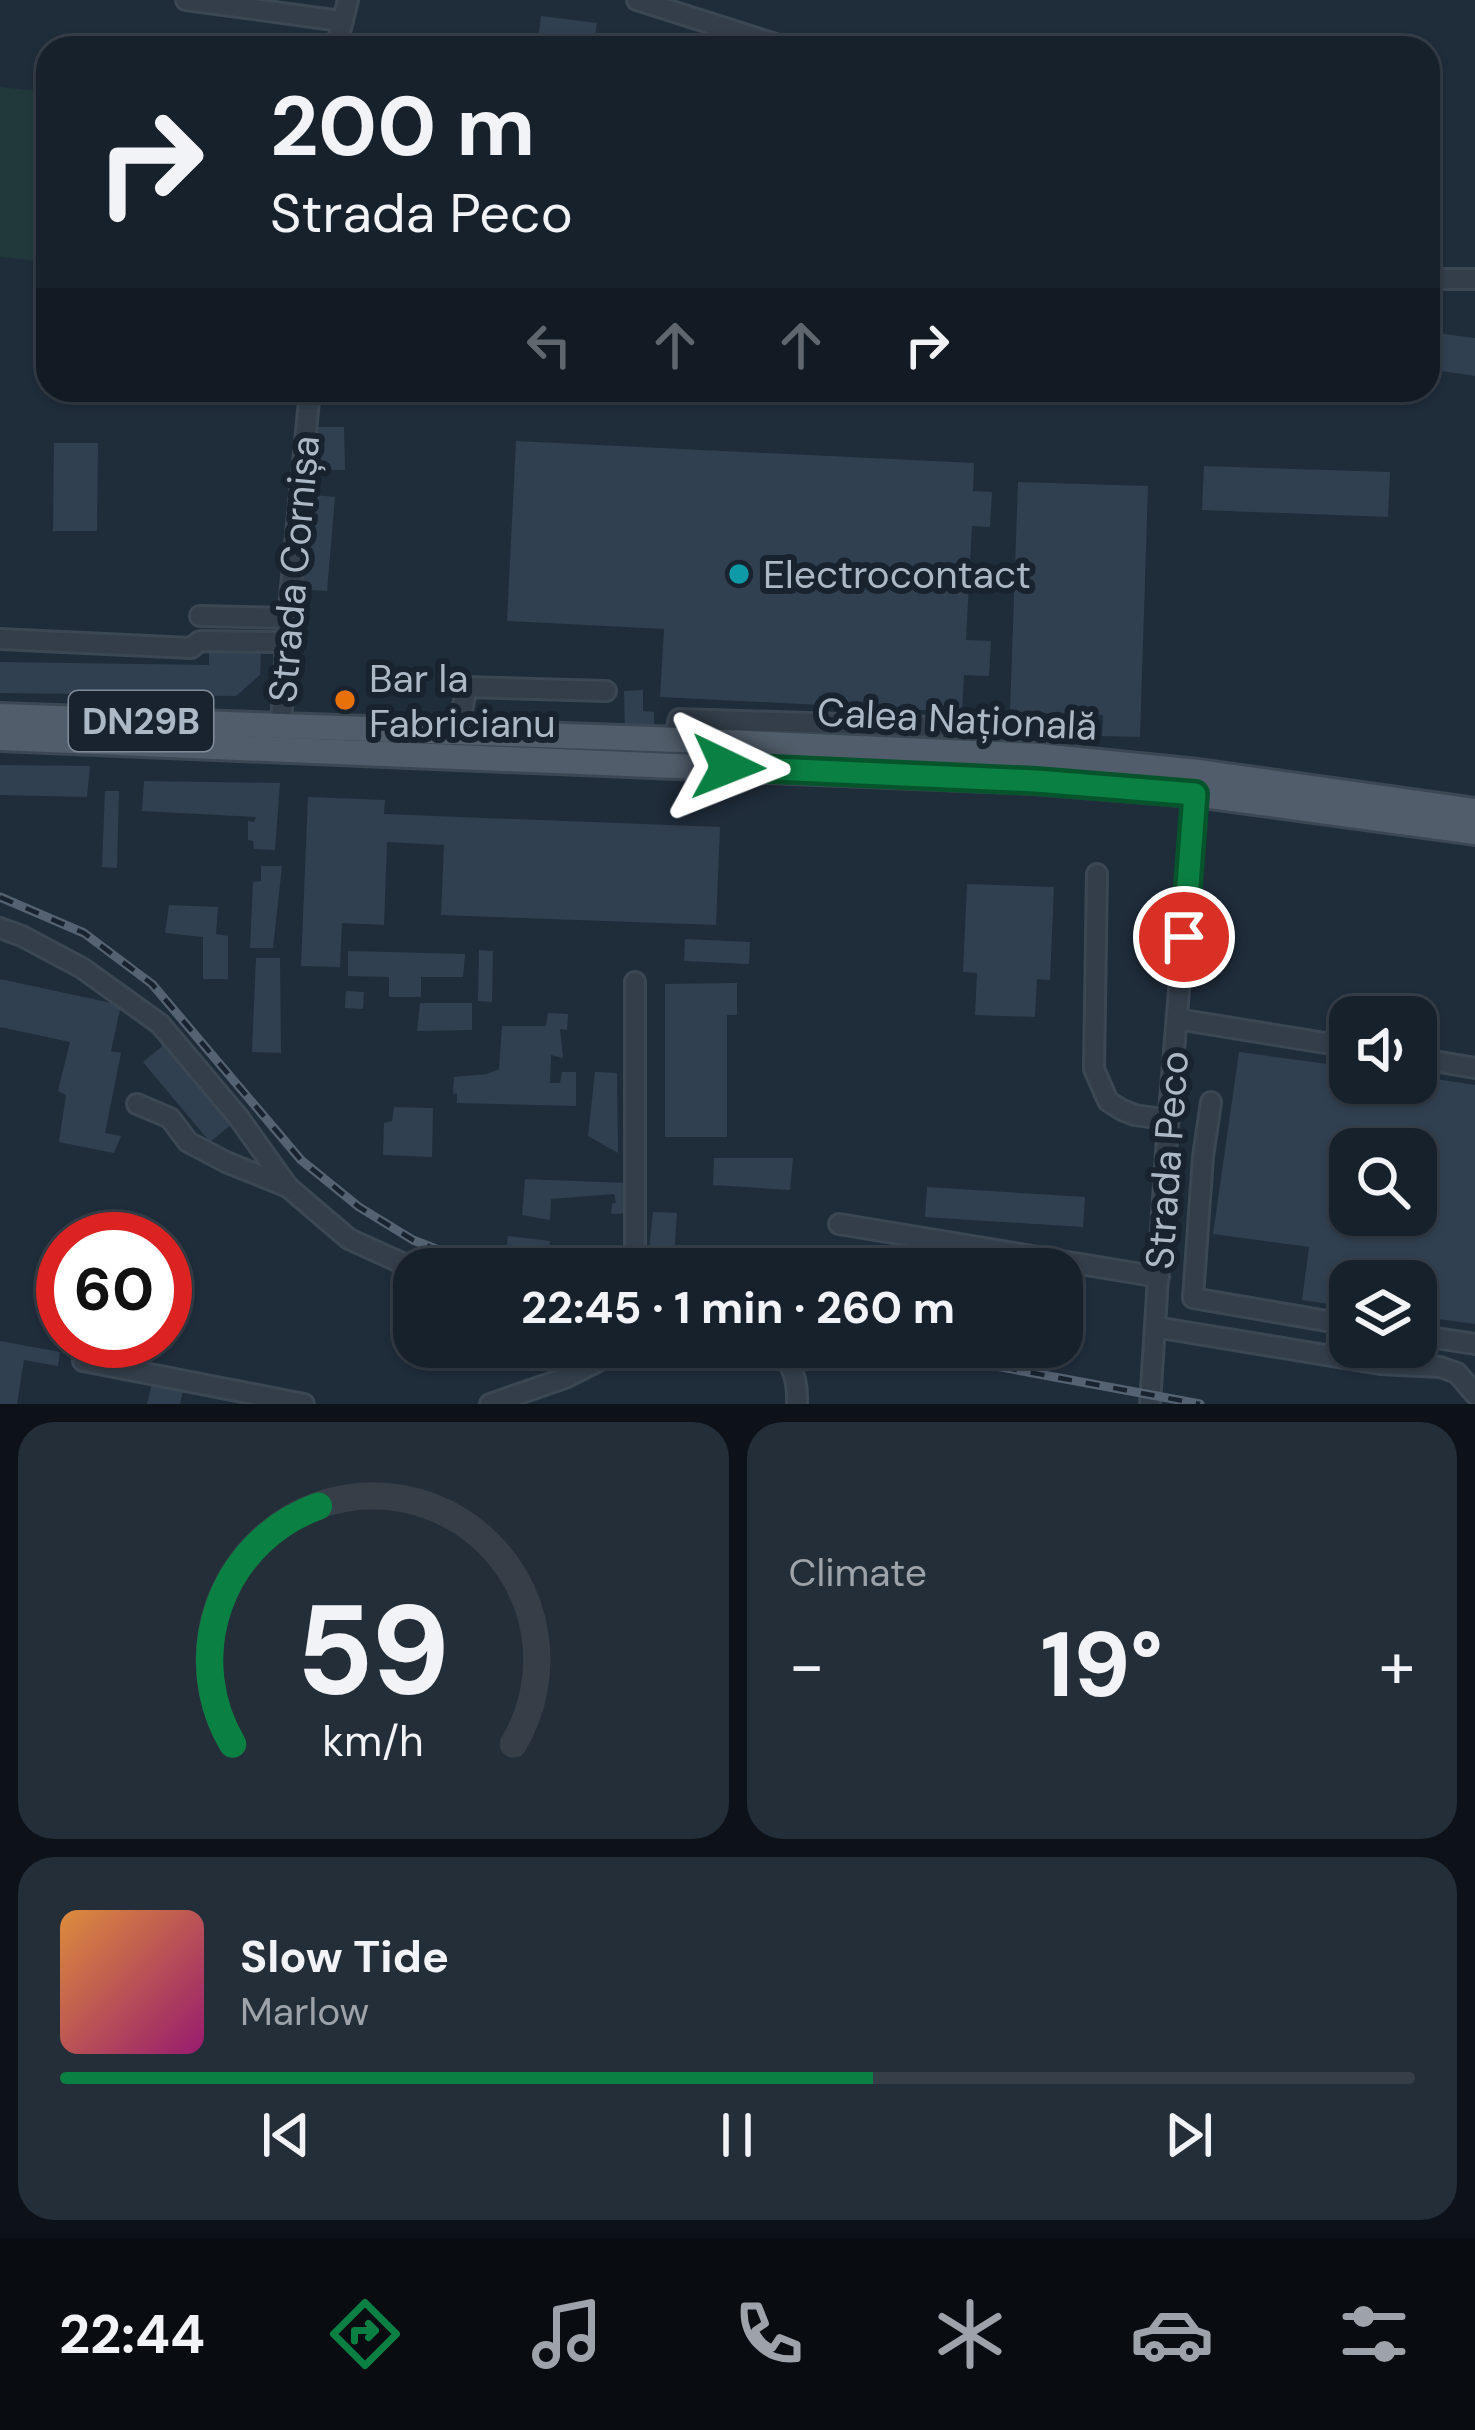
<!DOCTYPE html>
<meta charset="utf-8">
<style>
body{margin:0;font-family:"DM Sans",sans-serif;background:#242e38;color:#f1f3f6;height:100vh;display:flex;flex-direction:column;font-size:45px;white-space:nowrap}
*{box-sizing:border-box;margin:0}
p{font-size:39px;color:#9ea3a9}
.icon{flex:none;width:66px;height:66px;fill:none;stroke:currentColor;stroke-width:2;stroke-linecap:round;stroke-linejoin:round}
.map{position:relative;height:1404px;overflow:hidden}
.side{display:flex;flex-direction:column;gap:18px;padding:18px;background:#0d1218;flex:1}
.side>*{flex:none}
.top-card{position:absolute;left:36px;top:36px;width:1404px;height:366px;border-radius:36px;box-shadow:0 3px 9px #0004,0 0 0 3px #363e48;background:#17212c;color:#f1f3f6;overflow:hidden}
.fabs{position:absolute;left:1329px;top:996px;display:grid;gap:24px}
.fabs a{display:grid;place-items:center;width:108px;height:108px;border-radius:24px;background:#17212c;box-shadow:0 3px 9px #0004,0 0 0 3px #363e48;font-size:60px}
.speed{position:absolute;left:36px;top:1212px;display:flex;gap:24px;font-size:60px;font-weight:700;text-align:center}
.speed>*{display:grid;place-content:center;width:156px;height:156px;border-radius:50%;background:#17212c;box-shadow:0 3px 9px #0004,0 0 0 3px #363e48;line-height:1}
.speed .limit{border:18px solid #d22;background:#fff;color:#111}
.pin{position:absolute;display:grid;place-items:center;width:102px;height:102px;color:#fff;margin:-51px;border:6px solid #fff;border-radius:50%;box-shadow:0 3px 12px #0007}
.me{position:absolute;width:132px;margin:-66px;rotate:92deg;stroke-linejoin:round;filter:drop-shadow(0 0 9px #0008)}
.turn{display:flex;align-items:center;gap:42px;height:252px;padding:0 36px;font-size:54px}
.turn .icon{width:156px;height:156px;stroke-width:2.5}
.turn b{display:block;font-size:84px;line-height:102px}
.lanes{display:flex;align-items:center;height:114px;padding:0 36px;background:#0003;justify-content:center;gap:60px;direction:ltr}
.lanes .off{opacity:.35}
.big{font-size:90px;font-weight:700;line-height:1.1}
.side .tile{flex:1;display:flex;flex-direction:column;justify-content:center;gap:18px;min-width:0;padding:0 42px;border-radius:36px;background:#242e38}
.side .dial{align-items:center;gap:0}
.dial svg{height:312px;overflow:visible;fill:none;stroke:#363e48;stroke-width:7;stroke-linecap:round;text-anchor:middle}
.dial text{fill:#f1f3f6;stroke:none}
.song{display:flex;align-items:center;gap:36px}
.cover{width:144px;height:144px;border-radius:18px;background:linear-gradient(135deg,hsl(30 70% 55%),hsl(320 70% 35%))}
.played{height:12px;border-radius:6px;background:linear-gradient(90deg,#0b8043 60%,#363e48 60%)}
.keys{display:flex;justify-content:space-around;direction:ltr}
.heat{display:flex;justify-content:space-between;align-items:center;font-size:66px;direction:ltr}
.side .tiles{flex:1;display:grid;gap:18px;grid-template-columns:1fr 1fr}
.tile:last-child{grid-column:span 2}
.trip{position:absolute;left:393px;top:1248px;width:690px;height:120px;border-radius:36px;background:#17212c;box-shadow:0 3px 9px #0004,0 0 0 3px #363e48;font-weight:700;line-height:120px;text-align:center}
.tab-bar{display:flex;height:192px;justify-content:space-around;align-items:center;background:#090d12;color:#9ea3a9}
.tab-bar .icon{width:84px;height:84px}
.tab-bar .selected{color:#0b8043}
.tab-bar b{font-size:54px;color:#f1f3f6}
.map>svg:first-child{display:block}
</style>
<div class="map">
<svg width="1475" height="1404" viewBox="0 0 1475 1404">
<rect width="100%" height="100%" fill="#1f2c3a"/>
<!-- green -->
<path fill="#21393b" d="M0 87 48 92V262L0 257Z"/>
<!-- building -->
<g fill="#314051" fill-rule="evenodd">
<path d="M541 16 597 23 593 48H537Z"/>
<path d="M1428 332 1475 338V376L1428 369Z"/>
<path d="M313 427H344L345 470H313Z"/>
<path d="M516 441 974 463 973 491 992 492 990 527 972 526 966 640 991 641 989 676 964 675 962 712 660 697 664 629 507 621Z"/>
<path d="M54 443H98L97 531H53Z"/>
<path d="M1204 466 1390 472 1388 517 1202 510Z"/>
<path d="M1018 482 1148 486 1140 737 1102 736 1103 715 1010 712Z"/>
<path d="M303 494 335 497 327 591 296 589Z"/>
<path d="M209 650 261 651 260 675 236 696 0 693V662L209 665Z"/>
<path d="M643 690V711L654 712V733L625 732 624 691Z"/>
<path d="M0 765 90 766 87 797 0 795Z"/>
<path d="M144 781 280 783 275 850 254 849 253 841 248 840V821L254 822 256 817 142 811Z"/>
<path d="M105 791H119L117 868 102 867Z"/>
<path d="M308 797 385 800 384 814 720 827 716 925 441 915 444 845 387 842 384 925 342 923 340 967 301 966Z"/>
<path d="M261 866H282L273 948H250L253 882 261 881Z"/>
<path d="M967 884 1054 887 1050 980 1037 979 1035 1017 975 1015 977 973 963 972Z"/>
<path d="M169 905 218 907 216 934 228 936V979H203V937L165 933Z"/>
<path d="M685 939 750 942 749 964 684 961Z"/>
<path d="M479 950 493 951 492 1002 478 1001Z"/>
<path d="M348 951 465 954 463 977H421V997H389V977L348 976Z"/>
<path d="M256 958H280L281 1053 252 1052Z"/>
<path d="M0 979 121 1005 111 1051 121 1053 105 1133 121 1136 114 1153 59 1142 66 1095 58 1091 70 1042 0 1027Z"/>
<path d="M737 983V1015H727V1137H665V984Z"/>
<path d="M346 991 364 992 363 1009 345 1008Z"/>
<path d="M420 1003H472V1030L417 1031Z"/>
<path d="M548 1013 568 1014 567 1030 560 1029 563 1058 551 1055 550 1083H560L562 1072H576V1106L457 1103V1093L453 1094 454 1077 487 1074 499 1069 502 1026H546Z"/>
<path d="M165 1044 232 1124 210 1142 143 1062Z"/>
<path d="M1239 1052 1350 1067V1083H1416V1076L1475 1085V1324L1416 1316V1281H1350V1307L1302 1300 1309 1247 1213 1234ZM1350 1149H1416V1215H1350Z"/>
<path d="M595 1072 617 1073 618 1153 588 1136Z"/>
<path d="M394 1107 433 1108 432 1157 383 1155 384 1123 392 1121Z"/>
<path d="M714 1158H793L790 1190 713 1185Z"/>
<path d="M525 1179 627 1183 632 1213 611 1214 612 1204 616 1203 614 1194 551 1199 550 1220 522 1215Z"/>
<path d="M927 1187 1085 1197 1083 1227 925 1217Z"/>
<path d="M653 1212 677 1213 673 1269H647Z"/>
<path d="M508 1236 550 1241 546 1265 505 1259Z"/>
<path d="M697 1255 754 1264V1269H695Z"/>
<path d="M0 1341 60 1352 58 1366 24 1360 17 1404H0Z"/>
<path d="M153 1380 184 1386 180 1404H147Z"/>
</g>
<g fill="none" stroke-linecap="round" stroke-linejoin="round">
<defs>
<g id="minor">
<path d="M186 0 341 21"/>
<path d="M637 0 788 48"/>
<path d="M336 48 348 0"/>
<path d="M1428 279H1475"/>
<path d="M200 616 288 618"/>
<path d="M0 639 191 648 200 641 286 642"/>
<path d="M457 734 467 687 606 691"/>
<path d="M280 738 288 618 310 390"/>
<path d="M680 740 677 726 679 719 936 727"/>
<path d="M1097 874 1094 1069 1108 1101 1122 1110 1135 1115 1169 1120"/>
<path d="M0 928 22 936 82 968 160 1024 239 1118 288 1187 349 1239 415 1269"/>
<path d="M635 982V1269"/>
<path d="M1177 1019 1350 1047"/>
<path d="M1416 1058 1475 1068"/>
<path d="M1211 1102 1203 1157 1193 1298 1350 1325"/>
<path d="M137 1104 170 1118 188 1142 226 1162 288 1187"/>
<path d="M839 1224 1159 1277"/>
<path d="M1155 1327 1380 1364 1440 1367 1457 1373 1475 1394"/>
<path d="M1416 1335 1475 1344"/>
<path d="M771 1347C793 1359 798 1380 797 1404"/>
<path d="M83 1361 304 1404"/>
<path d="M490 1404 565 1378 626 1347"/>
<path d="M1150 1404 1167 1137 1196 782"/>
</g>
<g id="major">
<path d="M0 716 680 740 1039 756 1198 772 1475 811"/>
<path d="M0 738 1036 781 1195 794 1475 832"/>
</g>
</defs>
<!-- minor casing -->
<use href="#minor" stroke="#3c4754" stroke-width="24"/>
<!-- major casing -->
<use href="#major" stroke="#3c4754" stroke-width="30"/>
<!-- minor -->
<use href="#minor" stroke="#333e4a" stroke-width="18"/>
<!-- major -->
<use href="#major" stroke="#515d6a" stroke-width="24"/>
<defs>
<g id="rail">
<path d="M0 897 84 933 152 984 301 1160 359 1207 413 1240 488 1269"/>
<path d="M893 1347 1200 1404"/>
</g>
</defs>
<!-- rail casing -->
<use href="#rail" stroke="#556272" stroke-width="9"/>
<!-- rail -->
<use href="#rail" stroke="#19232f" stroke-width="4.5" stroke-dasharray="14" stroke-linecap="butt"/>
</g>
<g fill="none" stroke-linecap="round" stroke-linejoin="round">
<defs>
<path id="route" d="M728 767 1036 781 1195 794 1184 937"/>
</defs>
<!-- route casing -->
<use href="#route" stroke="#07532c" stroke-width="30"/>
<!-- route -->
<use href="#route" stroke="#0b8043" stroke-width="21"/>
</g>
<!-- markers -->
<circle fill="#0f9aa8" stroke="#19232f" stroke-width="4.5" cx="739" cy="574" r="12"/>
<circle fill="#e8710a" stroke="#19232f" stroke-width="4.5" cx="345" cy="700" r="12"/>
<g text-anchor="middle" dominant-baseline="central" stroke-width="12" stroke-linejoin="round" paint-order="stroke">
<!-- shield labels -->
<rect fill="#19232f" stroke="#818b99" stroke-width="3" x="69" y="691" width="144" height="60" rx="9"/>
<g font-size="36" font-weight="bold" fill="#adb8c7">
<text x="141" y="721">DN29B</text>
</g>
<!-- street labels -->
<g font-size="39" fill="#adb8c7" stroke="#19232f">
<text transform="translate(294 569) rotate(-85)">Strada Cornișa</text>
<text transform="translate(957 719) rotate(3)">Calea Națională</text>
<text transform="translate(1167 1160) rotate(-86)">Strada Peco</text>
</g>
<!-- poi labels -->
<g font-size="39" fill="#adb8c7" stroke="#19232f" text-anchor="start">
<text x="763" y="574">Electrocontact</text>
<text x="369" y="678">Bar la<tspan x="369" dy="45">Fabricianu</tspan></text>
</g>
</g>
</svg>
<div class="fabs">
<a><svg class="icon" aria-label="sound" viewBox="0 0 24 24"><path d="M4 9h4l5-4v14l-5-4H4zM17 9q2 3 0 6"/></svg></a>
<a><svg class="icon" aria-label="search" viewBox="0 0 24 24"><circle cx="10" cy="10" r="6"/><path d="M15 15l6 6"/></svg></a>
<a><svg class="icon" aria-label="layers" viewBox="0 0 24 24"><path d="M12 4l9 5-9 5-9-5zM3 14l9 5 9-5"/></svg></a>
</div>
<div class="speed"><div class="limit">60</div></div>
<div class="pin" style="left:1184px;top:937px;background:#d93025"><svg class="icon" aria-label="arrive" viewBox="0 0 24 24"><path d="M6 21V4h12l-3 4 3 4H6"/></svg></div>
<svg class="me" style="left:728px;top:767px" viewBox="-20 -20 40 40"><path d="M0-17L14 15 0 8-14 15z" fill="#0b8043" stroke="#fff" stroke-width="4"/></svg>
<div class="trip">22:45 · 1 min · 260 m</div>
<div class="top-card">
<div class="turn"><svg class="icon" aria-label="right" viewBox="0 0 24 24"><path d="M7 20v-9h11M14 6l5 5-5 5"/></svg><div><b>200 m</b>Strada Peco</div></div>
<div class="lanes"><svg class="icon off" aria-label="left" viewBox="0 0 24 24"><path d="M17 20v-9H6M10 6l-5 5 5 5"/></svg><svg class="icon off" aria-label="ahead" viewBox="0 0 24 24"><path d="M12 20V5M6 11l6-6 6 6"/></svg><svg class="icon off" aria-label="ahead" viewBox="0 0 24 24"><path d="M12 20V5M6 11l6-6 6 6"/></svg><svg class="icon" aria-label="right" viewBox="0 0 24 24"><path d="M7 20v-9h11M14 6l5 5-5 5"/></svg></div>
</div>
</div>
<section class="side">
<div class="tiles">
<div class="tile dial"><svg viewBox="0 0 100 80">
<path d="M14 69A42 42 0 1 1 86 69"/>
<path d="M14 69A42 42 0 0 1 36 8" stroke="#0b8043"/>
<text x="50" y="56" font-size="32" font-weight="700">59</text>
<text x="50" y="72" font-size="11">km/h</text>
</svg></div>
<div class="tile"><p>Climate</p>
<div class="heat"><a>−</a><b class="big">19°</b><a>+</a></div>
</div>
<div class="tile">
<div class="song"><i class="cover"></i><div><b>Slow Tide</b><p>Marlow</p></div></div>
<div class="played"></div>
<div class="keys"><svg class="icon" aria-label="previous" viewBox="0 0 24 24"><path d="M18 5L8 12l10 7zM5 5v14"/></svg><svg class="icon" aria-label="pause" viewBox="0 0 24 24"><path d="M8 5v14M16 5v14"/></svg><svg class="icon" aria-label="next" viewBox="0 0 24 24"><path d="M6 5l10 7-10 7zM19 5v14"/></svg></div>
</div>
</div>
</section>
<nav class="tab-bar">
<b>22:44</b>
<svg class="icon selected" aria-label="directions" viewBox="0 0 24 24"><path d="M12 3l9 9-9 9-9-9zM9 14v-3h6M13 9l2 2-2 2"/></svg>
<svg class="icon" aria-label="music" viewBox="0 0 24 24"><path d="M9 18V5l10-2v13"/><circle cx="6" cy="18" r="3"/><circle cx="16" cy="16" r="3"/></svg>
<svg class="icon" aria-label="phone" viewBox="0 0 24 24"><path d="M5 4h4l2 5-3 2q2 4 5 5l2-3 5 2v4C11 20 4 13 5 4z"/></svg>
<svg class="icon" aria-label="climate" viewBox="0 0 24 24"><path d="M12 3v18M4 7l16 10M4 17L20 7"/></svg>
<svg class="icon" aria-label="car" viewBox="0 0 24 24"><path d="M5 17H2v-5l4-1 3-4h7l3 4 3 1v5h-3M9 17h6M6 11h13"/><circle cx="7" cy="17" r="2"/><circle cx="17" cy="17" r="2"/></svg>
<svg class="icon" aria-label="filters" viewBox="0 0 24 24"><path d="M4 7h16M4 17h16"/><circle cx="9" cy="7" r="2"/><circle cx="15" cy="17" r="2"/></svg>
</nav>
